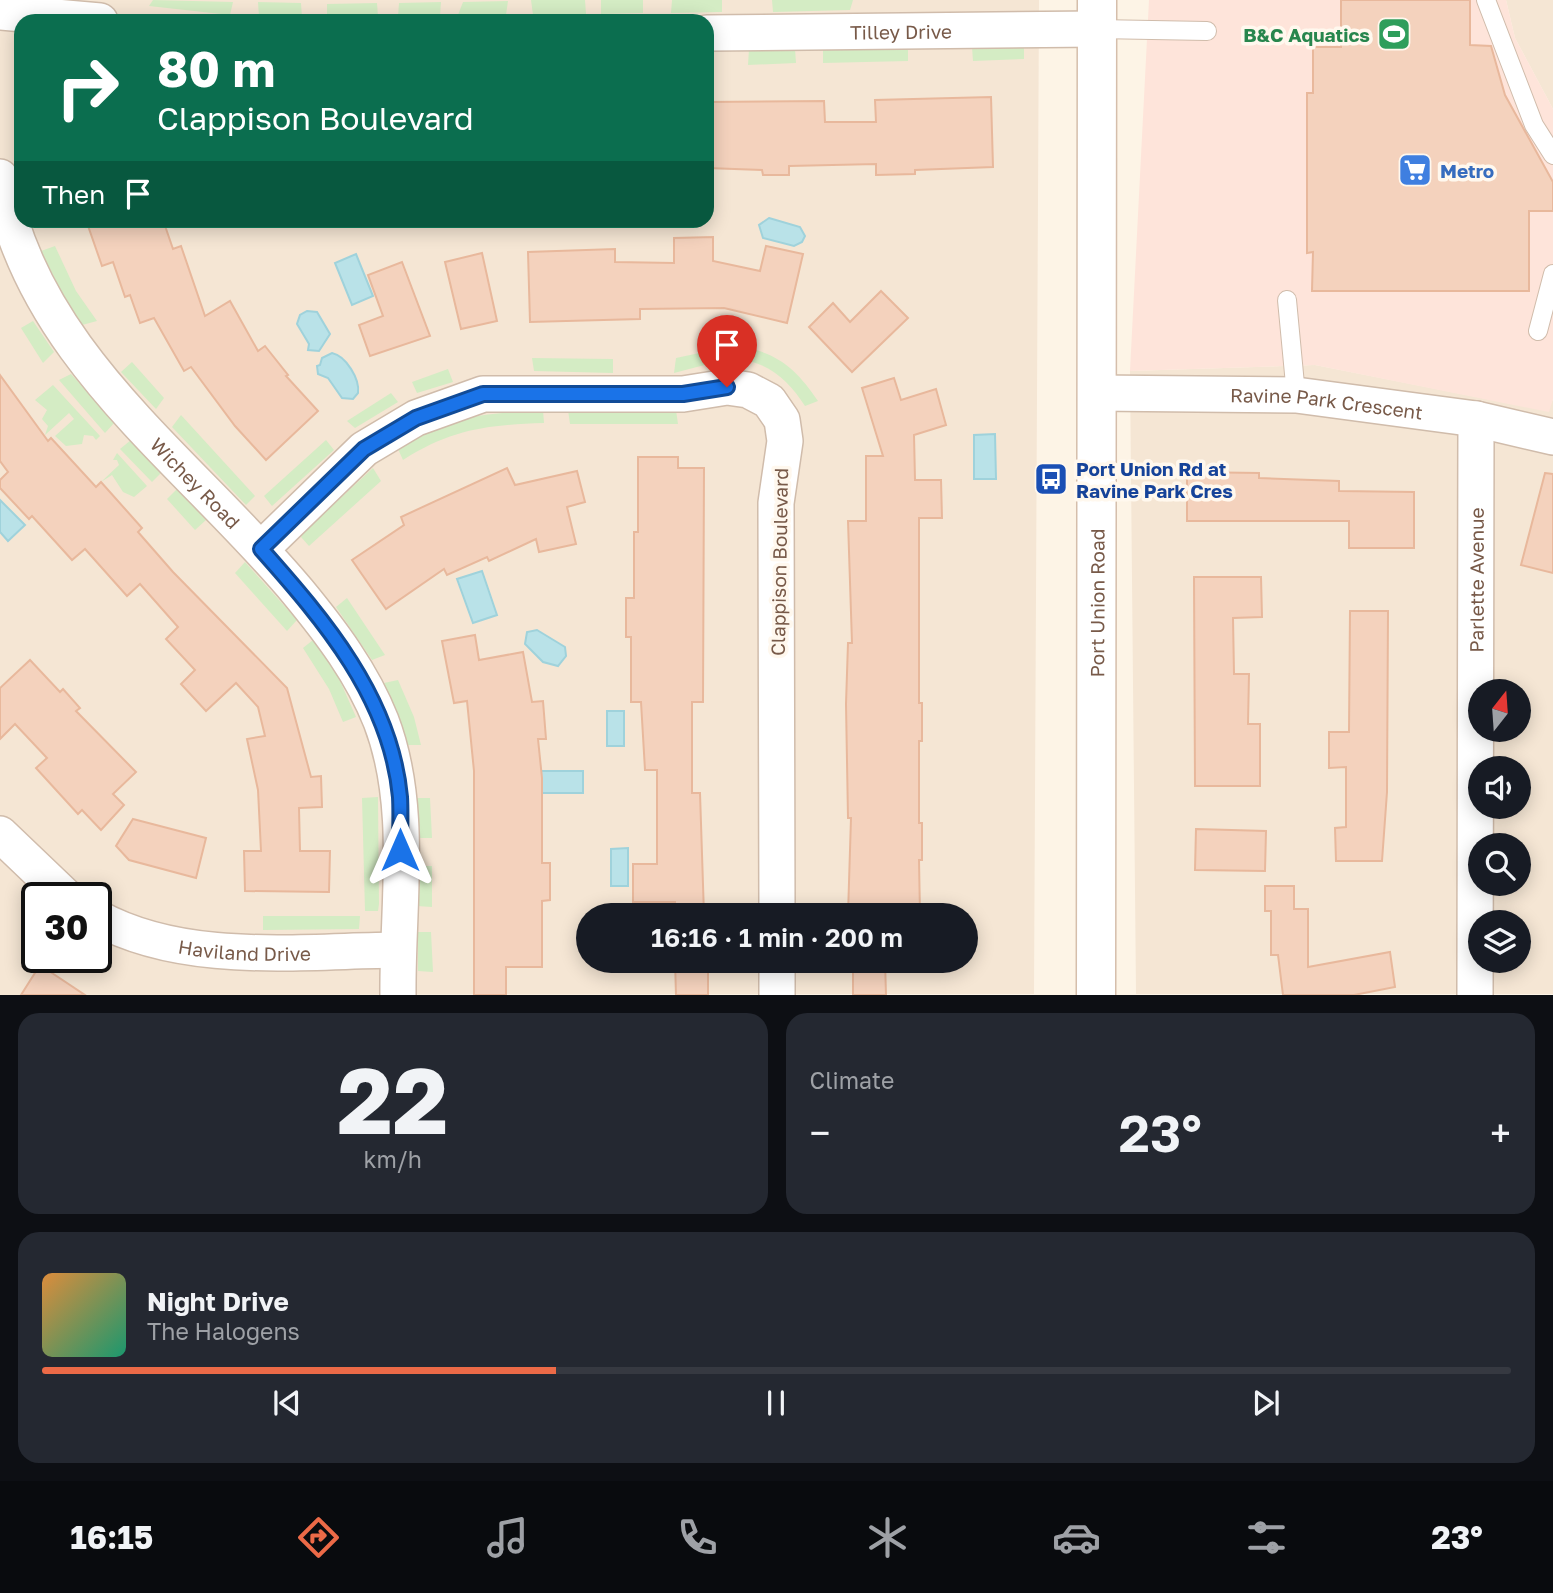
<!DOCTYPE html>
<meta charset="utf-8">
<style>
body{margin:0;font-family:"Golos Text",sans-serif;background:#242831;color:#f1f3f6;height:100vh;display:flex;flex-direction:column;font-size:26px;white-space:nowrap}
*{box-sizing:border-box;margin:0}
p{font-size:23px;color:#9ea1a6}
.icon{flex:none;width:38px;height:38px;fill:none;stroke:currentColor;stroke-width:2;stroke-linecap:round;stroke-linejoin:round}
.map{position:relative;height:995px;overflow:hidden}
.sheet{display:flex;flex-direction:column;gap:18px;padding:18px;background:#0d0f14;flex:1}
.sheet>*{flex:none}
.banner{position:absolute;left:14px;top:14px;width:700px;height:214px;border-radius:21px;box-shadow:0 4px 18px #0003;background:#0b6e4f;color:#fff;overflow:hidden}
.needle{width:46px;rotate:17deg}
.controls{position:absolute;left:1468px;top:679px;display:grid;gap:14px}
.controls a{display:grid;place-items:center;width:63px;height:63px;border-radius:50%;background:#171b24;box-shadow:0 4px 18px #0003;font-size:35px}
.speed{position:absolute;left:21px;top:882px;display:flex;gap:14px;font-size:35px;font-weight:700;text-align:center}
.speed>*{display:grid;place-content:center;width:91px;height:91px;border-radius:50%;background:#171b24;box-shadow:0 4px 18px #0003;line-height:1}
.speed .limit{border:4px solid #111;border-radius:10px;background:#fff;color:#111}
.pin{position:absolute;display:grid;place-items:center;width:60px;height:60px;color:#fff;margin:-72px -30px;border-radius:50% 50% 50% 0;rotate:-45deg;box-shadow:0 0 7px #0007}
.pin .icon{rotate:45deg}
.me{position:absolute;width:77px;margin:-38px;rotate:0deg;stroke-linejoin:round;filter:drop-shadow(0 0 5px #0008)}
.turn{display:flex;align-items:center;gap:24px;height:147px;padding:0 28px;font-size:32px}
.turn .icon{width:91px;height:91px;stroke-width:2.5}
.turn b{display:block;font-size:49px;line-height:60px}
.then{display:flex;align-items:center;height:66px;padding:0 28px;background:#0003;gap:14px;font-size:26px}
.big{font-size:52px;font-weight:600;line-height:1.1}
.sheet .widget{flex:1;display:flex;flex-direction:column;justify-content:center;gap:10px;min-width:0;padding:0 24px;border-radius:21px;background:#242831}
.sheet .dial{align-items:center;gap:0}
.dial b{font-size:91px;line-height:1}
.song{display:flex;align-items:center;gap:21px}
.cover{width:84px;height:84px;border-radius:10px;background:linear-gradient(135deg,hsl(30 70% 55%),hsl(160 70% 35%))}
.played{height:7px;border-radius:4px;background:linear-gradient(90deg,#ec6a47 35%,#363941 35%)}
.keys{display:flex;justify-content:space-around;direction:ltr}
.heat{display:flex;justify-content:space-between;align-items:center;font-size:38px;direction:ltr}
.sheet .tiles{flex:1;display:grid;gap:18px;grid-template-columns:1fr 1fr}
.widget:last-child{grid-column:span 2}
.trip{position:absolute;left:576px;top:903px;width:402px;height:70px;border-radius:35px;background:#171b24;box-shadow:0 4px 18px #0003;font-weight:600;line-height:70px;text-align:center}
.tabs{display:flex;height:112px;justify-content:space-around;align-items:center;background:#090b0e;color:#9ea1a6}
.tabs .icon{width:49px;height:49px}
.tabs .selected{color:#ec6a47}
.tabs b{font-size:32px;color:#f1f3f6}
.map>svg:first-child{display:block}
</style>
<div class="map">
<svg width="1553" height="995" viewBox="0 0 1553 995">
<rect width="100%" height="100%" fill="#fdf4e6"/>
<!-- residential -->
<g fill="#f5e6d4" fill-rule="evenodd">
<path d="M0 0H1039L1034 994 0 995ZM21 21H707V220H21ZM37 898H96V957H37ZM588 915H966V961H588Z"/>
<path d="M1506 0H1553V109L1515 38Z"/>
<path d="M1315 365 1548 411 1553 399V994H1136L1130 371ZM1480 691H1519V730H1480ZM1480 768H1519V807H1480ZM1480 845H1519V884H1480ZM1480 922H1519V961H1480Z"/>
</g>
<!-- commercial -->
<path fill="#fee4da" d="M1149 0H1506L1515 38 1553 109V399L1549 412 1315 365 1130 371Z"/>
<!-- green -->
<g fill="#d4ecc4">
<path d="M153 0 233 2 230 15 149 6Z"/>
<path d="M531 0H585L586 14 533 15Z"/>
<path d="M601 0H643V13L601 14Z"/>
<path d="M672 0H722V12L671 13Z"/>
<path d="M772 0H853L850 10 773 12Z"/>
<path d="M508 1 506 15H458L463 2Z"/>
<path d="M258 2 301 3 302 18 259 17Z"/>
<path d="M441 2 440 16 398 17 399 3Z"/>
<path d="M377 3 378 17 327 18V4Z"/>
<path d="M1024 46V59L973 61 972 47Z"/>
<path d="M908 48V61L823 63V49Z"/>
<path d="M749 49H795L796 63 748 65Z"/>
<path d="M55 246 76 291 97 321 82 325 68 305 41 251Z"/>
<path d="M33 321 54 352 43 363 21 328Z"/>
<path d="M741 347C778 352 798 371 818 401L805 406C790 382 769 362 740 360Z"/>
<path d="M718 349 716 362 674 373 676 358Z"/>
<path d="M532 358 613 359V373L534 371Z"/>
<path d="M132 362 164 398 156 409 121 372Z"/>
<path d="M448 369 453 382 417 393 412 382Z"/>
<path d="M71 374 115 422 105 433 59 380Z"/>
<path d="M53 385 100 436 96 440 93 436 84 435 82 444 66 446 55 436 74 419 69 413 45 435 48 426 42 419 47 410 35 400Z"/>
<path d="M391 393 398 402 355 428 347 421Z"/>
<path d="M543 410 544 423C487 425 452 429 403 460L398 449C449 415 484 414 543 410Z"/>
<path d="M568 410H676L678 424H570Z"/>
<path d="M181 415 255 496 246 505 172 427Z"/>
<path d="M131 440 161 473 152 482 120 449Z"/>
<path d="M326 440 334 450 272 506 264 496Z"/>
<path d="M117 453 147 486 134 497 123 492 112 475 101 482 119 465 117 460H113Z"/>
<path d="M373 468 381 481 309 546 301 537 305 531Z"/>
<path d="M177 489 206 520 195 530 167 499Z"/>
<path d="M245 562 297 620 287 631 235 573Z"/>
<path d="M347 598 385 655 372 660 336 607Z"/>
<path d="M313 640 337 674 356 717 343 722 329 689 303 648Z"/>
<path d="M398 680 414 717 421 745H406L384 683Z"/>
<path d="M378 797 379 904 378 911H365L362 798Z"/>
<path d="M416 798H430L432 838H418Z"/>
<path d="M419 866H432V907L417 906Z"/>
<path d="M263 916H360L359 929 263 930Z"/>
<path d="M418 932H431L433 972 418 971Z"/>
</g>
<!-- water -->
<g fill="#b9e2e8" stroke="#9fd2db" stroke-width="2">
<path d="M769 218 800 227 805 236 802 242 794 246 763 238 759 225Z"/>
<path d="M356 254 373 296 352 305 335 263Z"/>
<path d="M307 311 317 312 330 334 319 351 308 350 309 344 297 324 300 315Z"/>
<path d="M332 353C346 356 360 379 358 393L353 399 342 398 328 378 318 374 317 366 320 365 322 358Z"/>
<path d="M995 434 996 479H974V435Z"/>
<path d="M0 500 25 525 8 541 0 532Z"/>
<path d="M482 571 497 615 473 623 457 579Z"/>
<path d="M537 630 565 647 566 656 558 666 543 662 525 644 527 632Z"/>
<rect x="607" y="711" width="17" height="35"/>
<rect x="539" y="771" width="44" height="22"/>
<path d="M628 848V886H611V849Z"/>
</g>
<!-- building -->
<g fill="#f4d2bd" stroke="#e8b89c" stroke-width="2">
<path d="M1341 0H1470V45L1491 46 1505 95 1553 182V211H1529V291H1312L1313 252 1307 253V93H1313V47H1341Z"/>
<path d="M991 97 993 167 915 170V174L876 175V164L789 166V175H763L762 170 707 168V102L824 101 825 122H876L875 100Z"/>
<path d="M86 220H163L173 249 181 246 205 316 230 301 258 351 265 346 288 375 286 376 318 411 266 460 235 426 191 367 184 371 154 318 140 323 130 295 125 297 113 262 102 266Z"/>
<path d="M713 237V261L760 271 766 246 803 254 787 323 724 308 640 309V319L530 322 528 252 615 249V262L674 263V238Z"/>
<path d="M482 253 497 321 461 329 445 262Z"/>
<path d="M402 262 430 336 370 356 359 325 383 316 368 275Z"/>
<path d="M881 291 908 318 852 372 809 327 833 303 850 322Z"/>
<path d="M0 375 48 441 51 438 96 487 101 482 142 528 138 532 173 572 287 688 311 777 321 776 322 807 299 808 300 851H330L329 892 245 891 244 851H261L258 790 247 739 265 736 258 707 236 683 206 711 181 684 195 670 166 639 178 627 140 584 127 596 85 549 72 560 32 516 29 519 0 488V480L8 472 0 461Z"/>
<path d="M894 378 901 400 936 389 946 425 914 435 915 480H941L942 518H919V703H922V741H919V823H922V860H919L920 915H848L851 818H848L846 704 848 643H852L848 521H866V456H883L862 388Z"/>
<path d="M638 457H678V468H704L703 702H692V793H700L704 915H675V902H633V864H657V770H645L641 702H631V637H626V598H634V532H638Z"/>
<path d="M507 468 515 485 577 471 585 502 567 507 576 544 539 552 536 539 489 561 487 557 447 575 444 569 386 609 352 560 404 525 401 517Z"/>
<path d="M1187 472 1259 473V478L1339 481V491L1414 492V548H1349V521H1187Z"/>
<path d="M1545 473 1553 474V573L1521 565Z"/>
<path d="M1194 577H1261L1262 617 1233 618 1234 674H1249L1248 724H1260V786H1195Z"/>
<path d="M1350 611H1388L1387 792 1382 861H1336L1335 828 1346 827V767L1329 768V732H1349Z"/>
<path d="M475 635 479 660 523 652 532 702 543 701 546 739H538L542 778V863H550V900L542 901V967H506V995H474V771L467 701 454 703 442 641Z"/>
<path d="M30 660 60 692 63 689 80 708 76 711 136 772 113 794 124 805 101 830 82 810 78 814 36 768 47 758 15 724 0 739V688Z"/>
<path d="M133 819 206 838 196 878 129 860 116 846Z"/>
<path d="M1196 829 1266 831 1265 871 1195 870Z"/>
<path d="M1265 886H1294V909H1308V967L1390 952 1395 987 1354 995H1283L1278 955H1271V911H1265Z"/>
<path d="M675 961H708V995H676Z"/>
<path d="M853 961H885L886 995H853Z"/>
<path d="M40 965 85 995H21Z"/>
</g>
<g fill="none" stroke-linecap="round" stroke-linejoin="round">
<defs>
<g id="lane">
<path d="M1486 0 1534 125 1553 155"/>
<path d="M1097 29 1207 31"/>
<path d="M1287 300 1296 395"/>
<path d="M1538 331 1553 274"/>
</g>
<g id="street">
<path d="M0 12 100 21"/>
<path id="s1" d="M707 33 1097 29"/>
<path id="s2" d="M0 177C30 354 190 462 298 592 331 632 362 673 381 721 414 807 397 905 398 995"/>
<path id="s3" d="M1096 393 1296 395 1476 419 1553 437"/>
<path d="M261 549 364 449 416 418 483 394H683L727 387 748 390 769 401 782 420 785 441 776 503 777 915"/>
<path d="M0 834 67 898"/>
<path id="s4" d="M96 917C184 966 300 951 398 950"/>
<path d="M777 961V995"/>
<path id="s5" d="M1475 995 1476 419"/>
</g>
<g id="secondary">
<path id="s6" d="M1096 995 1097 0"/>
</g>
</defs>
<!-- lane casing -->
<use href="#lane" stroke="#d0bcab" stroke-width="20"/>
<!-- street casing -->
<use href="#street" stroke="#d0bcab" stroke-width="38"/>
<!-- secondary casing -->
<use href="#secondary" stroke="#d5beab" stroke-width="41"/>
<!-- lane -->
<use href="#lane" stroke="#fff" stroke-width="18"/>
<!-- street -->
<use href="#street" stroke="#fff" stroke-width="35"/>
<!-- secondary -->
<use href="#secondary" stroke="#fff" stroke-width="38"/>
</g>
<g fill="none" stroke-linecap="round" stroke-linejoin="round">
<defs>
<path id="route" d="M400 850C400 833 401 814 400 797 391 698 324 620 261 549L364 449 416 418 483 394H683L727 387"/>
</defs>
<!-- route casing -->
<use href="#route" stroke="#114b97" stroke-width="18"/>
<!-- route -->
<use href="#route" stroke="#1a73e8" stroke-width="12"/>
</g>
<!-- icons -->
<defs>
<symbol id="stadium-square" viewBox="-11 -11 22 22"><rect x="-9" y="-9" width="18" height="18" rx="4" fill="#2e9e5b" stroke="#fff8ee"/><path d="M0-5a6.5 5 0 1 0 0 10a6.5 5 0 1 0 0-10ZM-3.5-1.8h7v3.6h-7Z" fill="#fff"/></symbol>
<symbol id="supermarket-square" viewBox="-11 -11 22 22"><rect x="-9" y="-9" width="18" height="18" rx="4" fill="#3f7fe0" stroke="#fff8ee"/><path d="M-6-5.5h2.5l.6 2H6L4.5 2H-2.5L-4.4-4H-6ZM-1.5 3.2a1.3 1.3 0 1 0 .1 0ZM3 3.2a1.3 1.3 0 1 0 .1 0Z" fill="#fff"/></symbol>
<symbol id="bus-square" viewBox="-11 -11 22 22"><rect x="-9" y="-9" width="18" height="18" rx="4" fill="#1a4fb4" stroke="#fff8ee"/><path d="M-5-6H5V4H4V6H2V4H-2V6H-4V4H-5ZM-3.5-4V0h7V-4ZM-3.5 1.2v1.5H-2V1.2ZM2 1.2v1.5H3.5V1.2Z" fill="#fff"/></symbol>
</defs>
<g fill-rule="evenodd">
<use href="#stadium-square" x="1375" y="15" width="38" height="38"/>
<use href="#supermarket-square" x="1396" y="151" width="38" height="38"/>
<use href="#bus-square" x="1032" y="460" width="38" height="38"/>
</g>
<g text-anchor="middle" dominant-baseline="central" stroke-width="7" stroke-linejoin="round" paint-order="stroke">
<!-- street labels -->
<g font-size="19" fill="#785a49" stroke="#fff8ee">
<text stroke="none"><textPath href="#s1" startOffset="194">Tilley Drive</textPath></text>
<text stroke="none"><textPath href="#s3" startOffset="231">Ravine Park Crescent</textPath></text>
<text stroke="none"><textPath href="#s2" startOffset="369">Wichey Road</textPath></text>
<text transform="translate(779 562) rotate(-89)">Clappison Boulevard</text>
<text stroke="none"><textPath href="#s5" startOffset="415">Parlette Avenue</textPath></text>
<text stroke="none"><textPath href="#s6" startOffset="392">Port Union Road</textPath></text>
<text stroke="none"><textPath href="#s4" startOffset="154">Haviland Drive</textPath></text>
</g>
<!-- leisure labels -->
<g font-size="19" font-weight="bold" fill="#27864d" stroke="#fff8ee" text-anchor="end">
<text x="1370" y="34">B&amp;C Aquatics</text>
</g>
<!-- shop labels -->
<g font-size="19" font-weight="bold" fill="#366cbe" stroke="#fff8ee" text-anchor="start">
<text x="1440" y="170">Metro</text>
</g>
<!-- transit labels -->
<g font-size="19" font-weight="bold" fill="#164399" stroke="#fff8ee" text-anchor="start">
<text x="1076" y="468">Port Union Rd at<tspan x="1076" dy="22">Ravine Park Cres</tspan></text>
</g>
</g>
</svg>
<div class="controls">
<a><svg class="needle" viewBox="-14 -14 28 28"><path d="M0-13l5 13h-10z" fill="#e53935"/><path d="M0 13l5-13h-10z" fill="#9ea1a6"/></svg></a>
<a><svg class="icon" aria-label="sound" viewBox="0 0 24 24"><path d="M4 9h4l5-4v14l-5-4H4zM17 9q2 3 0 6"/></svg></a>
<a><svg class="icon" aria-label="search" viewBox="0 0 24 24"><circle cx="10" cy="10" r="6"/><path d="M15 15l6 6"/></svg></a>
<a><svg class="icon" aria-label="layers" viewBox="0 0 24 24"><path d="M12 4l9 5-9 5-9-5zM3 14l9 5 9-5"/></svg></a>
</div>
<div class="speed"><div class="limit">30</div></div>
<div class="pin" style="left:727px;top:387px;background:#d93025"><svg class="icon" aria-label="arrive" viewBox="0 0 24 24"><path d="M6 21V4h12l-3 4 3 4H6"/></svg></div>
<svg class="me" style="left:400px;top:850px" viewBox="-20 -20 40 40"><path d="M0-17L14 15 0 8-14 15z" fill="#1a73e8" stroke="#fff" stroke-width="4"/></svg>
<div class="trip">16:16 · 1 min · 200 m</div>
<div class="banner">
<div class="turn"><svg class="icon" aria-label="right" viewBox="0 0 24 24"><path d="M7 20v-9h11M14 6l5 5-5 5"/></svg><div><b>80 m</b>Clappison Boulevard</div></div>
<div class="then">Then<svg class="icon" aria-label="arrive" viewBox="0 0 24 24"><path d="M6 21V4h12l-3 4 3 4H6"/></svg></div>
</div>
</div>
<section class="sheet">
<div class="tiles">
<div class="widget dial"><b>22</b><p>km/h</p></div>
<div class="widget"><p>Climate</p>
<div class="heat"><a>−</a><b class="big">23°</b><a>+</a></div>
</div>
<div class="widget">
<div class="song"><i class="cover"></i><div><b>Night Drive</b><p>The Halogens</p></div></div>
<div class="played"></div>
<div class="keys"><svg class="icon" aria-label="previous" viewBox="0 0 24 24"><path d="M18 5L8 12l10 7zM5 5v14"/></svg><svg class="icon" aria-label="pause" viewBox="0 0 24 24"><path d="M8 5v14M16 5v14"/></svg><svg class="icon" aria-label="next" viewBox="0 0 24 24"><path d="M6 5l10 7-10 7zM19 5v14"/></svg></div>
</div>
</div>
</section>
<nav class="tabs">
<b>16:15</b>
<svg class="icon selected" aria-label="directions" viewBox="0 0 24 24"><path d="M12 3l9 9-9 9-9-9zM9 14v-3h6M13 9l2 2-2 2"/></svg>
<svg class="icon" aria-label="music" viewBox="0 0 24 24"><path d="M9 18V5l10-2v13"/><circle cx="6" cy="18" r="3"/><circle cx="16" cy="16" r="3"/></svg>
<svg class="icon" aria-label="phone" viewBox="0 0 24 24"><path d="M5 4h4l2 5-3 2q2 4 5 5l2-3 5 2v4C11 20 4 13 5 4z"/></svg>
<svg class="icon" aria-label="climate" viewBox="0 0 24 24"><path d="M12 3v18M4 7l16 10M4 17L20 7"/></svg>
<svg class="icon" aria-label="car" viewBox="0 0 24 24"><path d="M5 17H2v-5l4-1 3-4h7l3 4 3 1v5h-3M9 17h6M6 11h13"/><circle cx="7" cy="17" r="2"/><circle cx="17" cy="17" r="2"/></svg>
<svg class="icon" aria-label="filters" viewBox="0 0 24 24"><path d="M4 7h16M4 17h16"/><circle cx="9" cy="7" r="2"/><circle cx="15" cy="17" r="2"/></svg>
<b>23°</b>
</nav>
